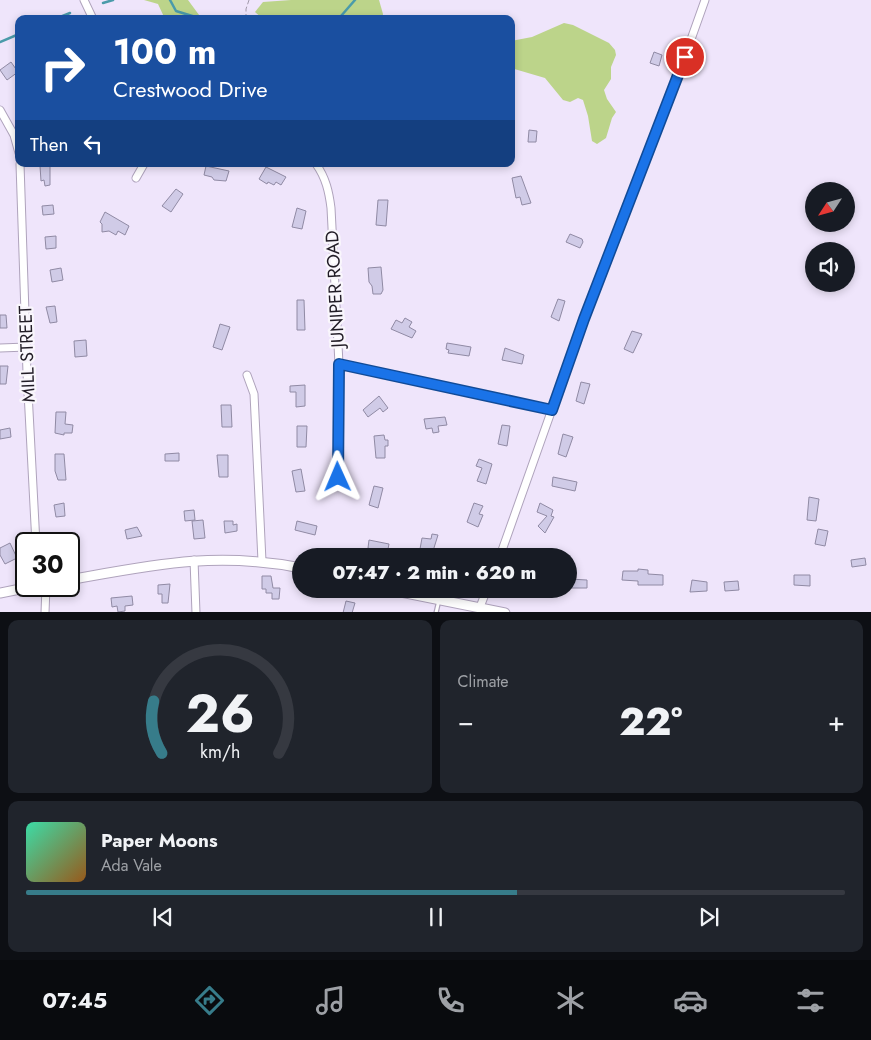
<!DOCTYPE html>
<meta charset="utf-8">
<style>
body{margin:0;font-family:Jost,sans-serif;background:#20242c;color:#f1f3f6;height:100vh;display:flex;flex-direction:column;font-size:19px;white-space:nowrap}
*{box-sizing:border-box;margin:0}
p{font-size:16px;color:#9ea1a6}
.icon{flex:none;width:28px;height:28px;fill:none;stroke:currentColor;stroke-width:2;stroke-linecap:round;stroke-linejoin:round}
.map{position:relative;height:612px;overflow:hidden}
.panel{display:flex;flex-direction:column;gap:8px;padding:8px;background:#0d0f14;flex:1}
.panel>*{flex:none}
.banner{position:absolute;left:15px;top:15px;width:500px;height:152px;border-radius:10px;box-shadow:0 2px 8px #0003;background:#1a4fa0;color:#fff;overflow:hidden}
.needle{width:32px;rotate:234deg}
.controls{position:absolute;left:805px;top:182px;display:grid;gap:10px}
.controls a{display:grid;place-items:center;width:50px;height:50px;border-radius:50%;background:#171b24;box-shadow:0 2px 8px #0003;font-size:25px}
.speed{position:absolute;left:15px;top:532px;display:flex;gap:10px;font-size:25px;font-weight:700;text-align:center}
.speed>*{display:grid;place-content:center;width:65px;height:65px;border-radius:50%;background:#171b24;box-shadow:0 2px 8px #0003;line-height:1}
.speed .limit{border:2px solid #111;border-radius:8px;background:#fff;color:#111}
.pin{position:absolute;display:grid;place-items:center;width:42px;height:42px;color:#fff;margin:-21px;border:2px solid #fff;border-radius:50%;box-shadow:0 1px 5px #0007}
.me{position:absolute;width:55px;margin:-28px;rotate:359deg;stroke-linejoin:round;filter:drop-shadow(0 0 4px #0008)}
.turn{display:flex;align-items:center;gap:18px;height:105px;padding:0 15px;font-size:22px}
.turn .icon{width:65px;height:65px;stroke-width:2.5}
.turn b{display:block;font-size:35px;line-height:42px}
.then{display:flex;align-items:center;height:48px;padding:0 15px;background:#0003;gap:10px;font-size:19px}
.big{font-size:38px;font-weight:800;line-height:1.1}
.panel .tile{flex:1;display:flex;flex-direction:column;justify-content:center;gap:8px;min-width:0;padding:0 18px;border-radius:10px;background:#20242c}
.panel .dial{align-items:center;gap:0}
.dial svg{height:130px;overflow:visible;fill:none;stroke:#363941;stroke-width:7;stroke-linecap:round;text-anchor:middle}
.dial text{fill:#f1f3f6;stroke:none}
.song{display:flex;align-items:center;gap:15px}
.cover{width:60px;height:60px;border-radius:8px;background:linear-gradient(135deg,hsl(160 70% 55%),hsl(30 70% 35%))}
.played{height:5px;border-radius:2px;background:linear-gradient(90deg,#377c8a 60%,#363941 60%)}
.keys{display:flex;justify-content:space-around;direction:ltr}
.heat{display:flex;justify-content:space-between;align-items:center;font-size:28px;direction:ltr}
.panel .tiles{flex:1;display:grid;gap:8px;grid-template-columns:1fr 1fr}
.tile:last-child{grid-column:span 2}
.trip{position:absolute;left:292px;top:548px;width:285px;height:50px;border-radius:25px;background:#171b24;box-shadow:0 2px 8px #0003;font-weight:800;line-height:50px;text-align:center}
.dock{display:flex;height:80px;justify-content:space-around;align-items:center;background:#090b0e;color:#9ea1a6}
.dock .icon{width:35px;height:35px}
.dock .on{color:#377c8a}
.dock b{font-size:22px;color:#f1f3f6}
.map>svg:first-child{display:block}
</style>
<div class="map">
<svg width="871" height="613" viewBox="0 0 871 613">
<rect width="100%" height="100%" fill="#efe5fb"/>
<!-- green -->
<g fill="#bcd48a">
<path d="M144 0H188L202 19H165L158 4Z"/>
<path d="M291 0H379L383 14 382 19H263L255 12 263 2Z"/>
<path d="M564 23 573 25 609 43 615 50 616 55 611 67V79L604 90 607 99 616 112 612 118 606 138 597 144 592 141 588 116 583 100 578 98 570 102 563 100 545 78 511 68V41L532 37Z"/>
</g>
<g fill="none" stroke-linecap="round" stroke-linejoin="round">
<!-- stream -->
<g stroke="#4a9baa" stroke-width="2.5">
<path d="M170 0 176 11 202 19"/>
<path d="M103 3 113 0"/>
<path d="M55 19 70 13"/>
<path d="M328 19 341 16 355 0"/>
<path d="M0 42 19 34"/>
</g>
</g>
<!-- building -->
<g fill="#d0cbe7" stroke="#908aa4">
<path d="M654 52 662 55 659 66 650 63Z"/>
<path d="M11 62 18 72 7 80 0 70Z"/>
<path d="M529 130 537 131 536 142H528Z"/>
<path d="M40 166H50V185L45 186 44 180 41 181Z"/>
<path d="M206 166 229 171 226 181 214 180 212 177 204 175Z"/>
<path d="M266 167 286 177 281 185 276 182 274 185 268 182 267 184 259 179Z"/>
<path d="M521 176 531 203 522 205 520 197 516 198 512 178Z"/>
<path d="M176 189 183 194 171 212 162 206Z"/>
<path d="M378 200H388L386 226 376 225Z"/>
<path d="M53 205 54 214 43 215 42 206Z"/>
<path d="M297 208 306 211 302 229 292 227Z"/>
<path d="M105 212 129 226 125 235 118 231 116 235 109 231 102 232V224L100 222Z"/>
<path d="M570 234 582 239 583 242 580 248 566 242Z"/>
<path d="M56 236V248L46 249 45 237Z"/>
<path d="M381 267 383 290 381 294H373L372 286 369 282 368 268Z"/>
<path d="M61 268 63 280 52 282 50 270Z"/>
<path d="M558 299 565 301 559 321 551 317Z"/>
<path d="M297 300H304L305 330H297Z"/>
<path d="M55 306 57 322 50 323 46 307Z"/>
<path d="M0 315H6L7 328H0Z"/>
<path d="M405 318 412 322 409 327 416 331 412 338 391 329 396 320 402 323Z"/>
<path d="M220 324 230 327 222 350 213 347Z"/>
<path d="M632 331 642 334 633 353 624 349Z"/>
<path d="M86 340 87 356 75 357 74 341Z"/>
<path d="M447 343 471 347 469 356 448 353 449 350 446 349Z"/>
<path d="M505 348 524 355 522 364 502 360Z"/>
<path d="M0 366H8L6 384H0Z"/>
<path d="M581 382 590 384 584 404 576 401Z"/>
<path d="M305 385V406L296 407V392H290V386Z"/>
<path d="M379 396 388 408 383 412 380 408 368 417 363 410Z"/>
<path d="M221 405H231L232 427H222Z"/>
<path d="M56 412H66L65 424 73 425 72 433H64V435L55 433Z"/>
<path d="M445 417 447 425 438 426 439 432 433 433 432 428 426 429 424 419Z"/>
<path d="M502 425 510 426 507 446 498 444Z"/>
<path d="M297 426H307L306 447H297Z"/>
<path d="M10 428 11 437 0 439V430Z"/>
<path d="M563 434 573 437 566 457 558 454Z"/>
<path d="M384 435 385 440H388V446H385V458H376L374 436Z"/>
<path d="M179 453V461H165V454Z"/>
<path d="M55 454H64L66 480H58L55 471Z"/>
<path d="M217 455H228V477H219Z"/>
<path d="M479 459 492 464 486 484 477 481 482 468 476 466Z"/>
<path d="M301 469 305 491 296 492 292 471Z"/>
<path d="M553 477 577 482 575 491 552 486Z"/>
<path d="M374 486 383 488 378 508 369 505Z"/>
<path d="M809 497 819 499 816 521 807 520Z"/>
<path d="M64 503 65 516 56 517 54 505Z"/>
<path d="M474 503 483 506 479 514 483 515 478 527 467 522Z"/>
<path d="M540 503 553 510 551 516 554 517 545 533 538 526 547 516 537 512Z"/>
<path d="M194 510 195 520 185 521 184 511Z"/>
<path d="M203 520 205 538 194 539 192 521Z"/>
<path d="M224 521H233V525L237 524V531L225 533Z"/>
<path d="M297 521 317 526 315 535 295 530Z"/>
<path d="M137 527 142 536 127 539 125 530Z"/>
<path d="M818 529 828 531 825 546 815 544Z"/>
<path d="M432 534 438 535 433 551H430V554L422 552 423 549H420L422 538 431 539Z"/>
<path d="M369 540 389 544 387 554 368 548Z"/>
<path d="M10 543 17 558 5 564 0 555V548Z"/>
<path d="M865 558 866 565 852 567 851 560Z"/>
<path d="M638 569 648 570V574L663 575V585H638V581L622 580 623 571H638Z"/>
<path d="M794 575H810V586L794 585Z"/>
<path d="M262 576H271L273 588H280L279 599H272V593H266V589H262Z"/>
<path d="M569 579 587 580V588H569Z"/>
<path d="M692 580 707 582V591L690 592Z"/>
<path d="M738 581 739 590 725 591 724 582Z"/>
<path d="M170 584 168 603H162V594H158V585Z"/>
<path d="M132 596 133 605 125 606V611L118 612 117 606 112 607 111 598Z"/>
<path d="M346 601 355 603 352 613H343Z"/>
</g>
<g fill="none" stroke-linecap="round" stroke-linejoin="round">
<defs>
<path id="service" d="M436 613 439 600"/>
<g id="minor">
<path d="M84 0 93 19"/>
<path d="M0 110 14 135 19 153"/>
<path d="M20 164 27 373 36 544"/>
<path d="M316 164C326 178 329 192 331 208L339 364V477"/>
<path d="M136 178 144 164"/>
<path d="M0 348 27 347"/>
<path d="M339 364 552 410"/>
<path d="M247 375 254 394 262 561"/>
<path d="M500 556 584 319 679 73 705 0"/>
<path d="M194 560 196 613"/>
<path d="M480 607 487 589"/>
<path d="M45 613 46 586"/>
</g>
<g id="secondary">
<path d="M69 580C153 565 216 551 301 568"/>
<path d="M386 589 505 613"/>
<path d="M0 593 35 586"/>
</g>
</defs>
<!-- service casing -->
<use href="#service" stroke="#afa3bc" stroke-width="5.5"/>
<!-- minor casing -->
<use href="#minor" stroke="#afa3bc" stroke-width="9"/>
<!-- secondary casing -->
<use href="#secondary" stroke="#afa3bc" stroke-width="11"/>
<!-- path -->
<path stroke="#a199aa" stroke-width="1" stroke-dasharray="5 2.5" stroke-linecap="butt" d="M246 19V9L249 0"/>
<!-- service -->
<use href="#service" stroke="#fff" stroke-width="3"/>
<!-- minor -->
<use href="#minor" stroke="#fff" stroke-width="7"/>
<!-- secondary -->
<use href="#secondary" stroke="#fff" stroke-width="9"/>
</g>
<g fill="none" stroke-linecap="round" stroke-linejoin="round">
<defs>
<path id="route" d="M338 477 339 364 552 410 584 319 685 57"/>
</defs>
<!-- route casing -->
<use href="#route" stroke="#114b97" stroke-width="12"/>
<!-- route -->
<use href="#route" stroke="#1a73e8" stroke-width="9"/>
</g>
<g text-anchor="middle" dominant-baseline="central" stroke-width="4.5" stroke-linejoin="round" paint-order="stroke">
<!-- street labels -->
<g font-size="18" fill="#211c26" stroke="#f9f6fc">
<text transform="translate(335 289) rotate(-93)">JUNIPER ROAD</text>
<text transform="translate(27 354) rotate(-92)">MILL STREET</text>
</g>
</g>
</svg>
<div class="controls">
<a><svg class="needle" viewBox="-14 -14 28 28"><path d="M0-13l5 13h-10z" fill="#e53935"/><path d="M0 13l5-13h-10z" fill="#9ea1a6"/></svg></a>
<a><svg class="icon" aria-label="sound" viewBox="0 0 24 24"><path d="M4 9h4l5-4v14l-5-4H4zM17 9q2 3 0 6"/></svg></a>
</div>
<div class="speed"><div class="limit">30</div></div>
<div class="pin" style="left:685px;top:57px;background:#d93025"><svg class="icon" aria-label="arrive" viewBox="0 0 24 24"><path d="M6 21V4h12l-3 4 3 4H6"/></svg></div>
<svg class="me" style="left:338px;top:477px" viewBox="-20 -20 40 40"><path d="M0-17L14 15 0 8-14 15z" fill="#1a73e8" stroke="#fff" stroke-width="4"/></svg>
<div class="trip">07:47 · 2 min · 620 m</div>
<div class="banner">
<div class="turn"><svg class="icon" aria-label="right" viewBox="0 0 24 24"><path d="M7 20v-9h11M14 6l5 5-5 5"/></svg><div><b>100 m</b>Crestwood Drive</div></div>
<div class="then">Then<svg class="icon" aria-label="left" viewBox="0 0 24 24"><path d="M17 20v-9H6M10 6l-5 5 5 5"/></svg></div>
</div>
</div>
<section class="panel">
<div class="tiles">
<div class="tile dial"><svg viewBox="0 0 100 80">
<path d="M14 69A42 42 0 1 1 86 69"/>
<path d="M14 69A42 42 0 0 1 9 37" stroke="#377c8a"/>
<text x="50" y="56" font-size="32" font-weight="700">26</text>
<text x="50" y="72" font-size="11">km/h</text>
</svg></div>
<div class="tile"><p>Climate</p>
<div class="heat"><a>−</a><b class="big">22°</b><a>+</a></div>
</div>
<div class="tile">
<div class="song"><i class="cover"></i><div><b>Paper Moons</b><p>Ada Vale</p></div></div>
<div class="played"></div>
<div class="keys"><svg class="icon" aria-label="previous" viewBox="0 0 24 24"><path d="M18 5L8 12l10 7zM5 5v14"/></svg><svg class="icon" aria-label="pause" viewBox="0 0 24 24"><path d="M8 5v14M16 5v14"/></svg><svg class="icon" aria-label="next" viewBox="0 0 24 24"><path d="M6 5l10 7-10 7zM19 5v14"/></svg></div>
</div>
</div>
</section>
<nav class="dock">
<b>07:45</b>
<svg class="icon on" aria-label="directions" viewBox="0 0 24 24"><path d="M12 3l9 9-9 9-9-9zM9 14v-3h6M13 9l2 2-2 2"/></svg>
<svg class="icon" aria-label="music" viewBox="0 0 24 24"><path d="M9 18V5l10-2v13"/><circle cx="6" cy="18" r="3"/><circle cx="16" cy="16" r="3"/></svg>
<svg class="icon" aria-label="phone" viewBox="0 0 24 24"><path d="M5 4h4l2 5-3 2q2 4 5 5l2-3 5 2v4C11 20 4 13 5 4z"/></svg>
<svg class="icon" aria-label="climate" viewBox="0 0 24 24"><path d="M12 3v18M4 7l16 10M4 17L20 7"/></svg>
<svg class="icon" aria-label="car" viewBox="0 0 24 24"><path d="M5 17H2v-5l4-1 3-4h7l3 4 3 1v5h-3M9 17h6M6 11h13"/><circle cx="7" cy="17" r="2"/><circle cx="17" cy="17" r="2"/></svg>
<svg class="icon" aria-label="filters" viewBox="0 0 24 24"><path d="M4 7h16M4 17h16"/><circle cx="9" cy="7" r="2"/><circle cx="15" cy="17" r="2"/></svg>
</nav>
